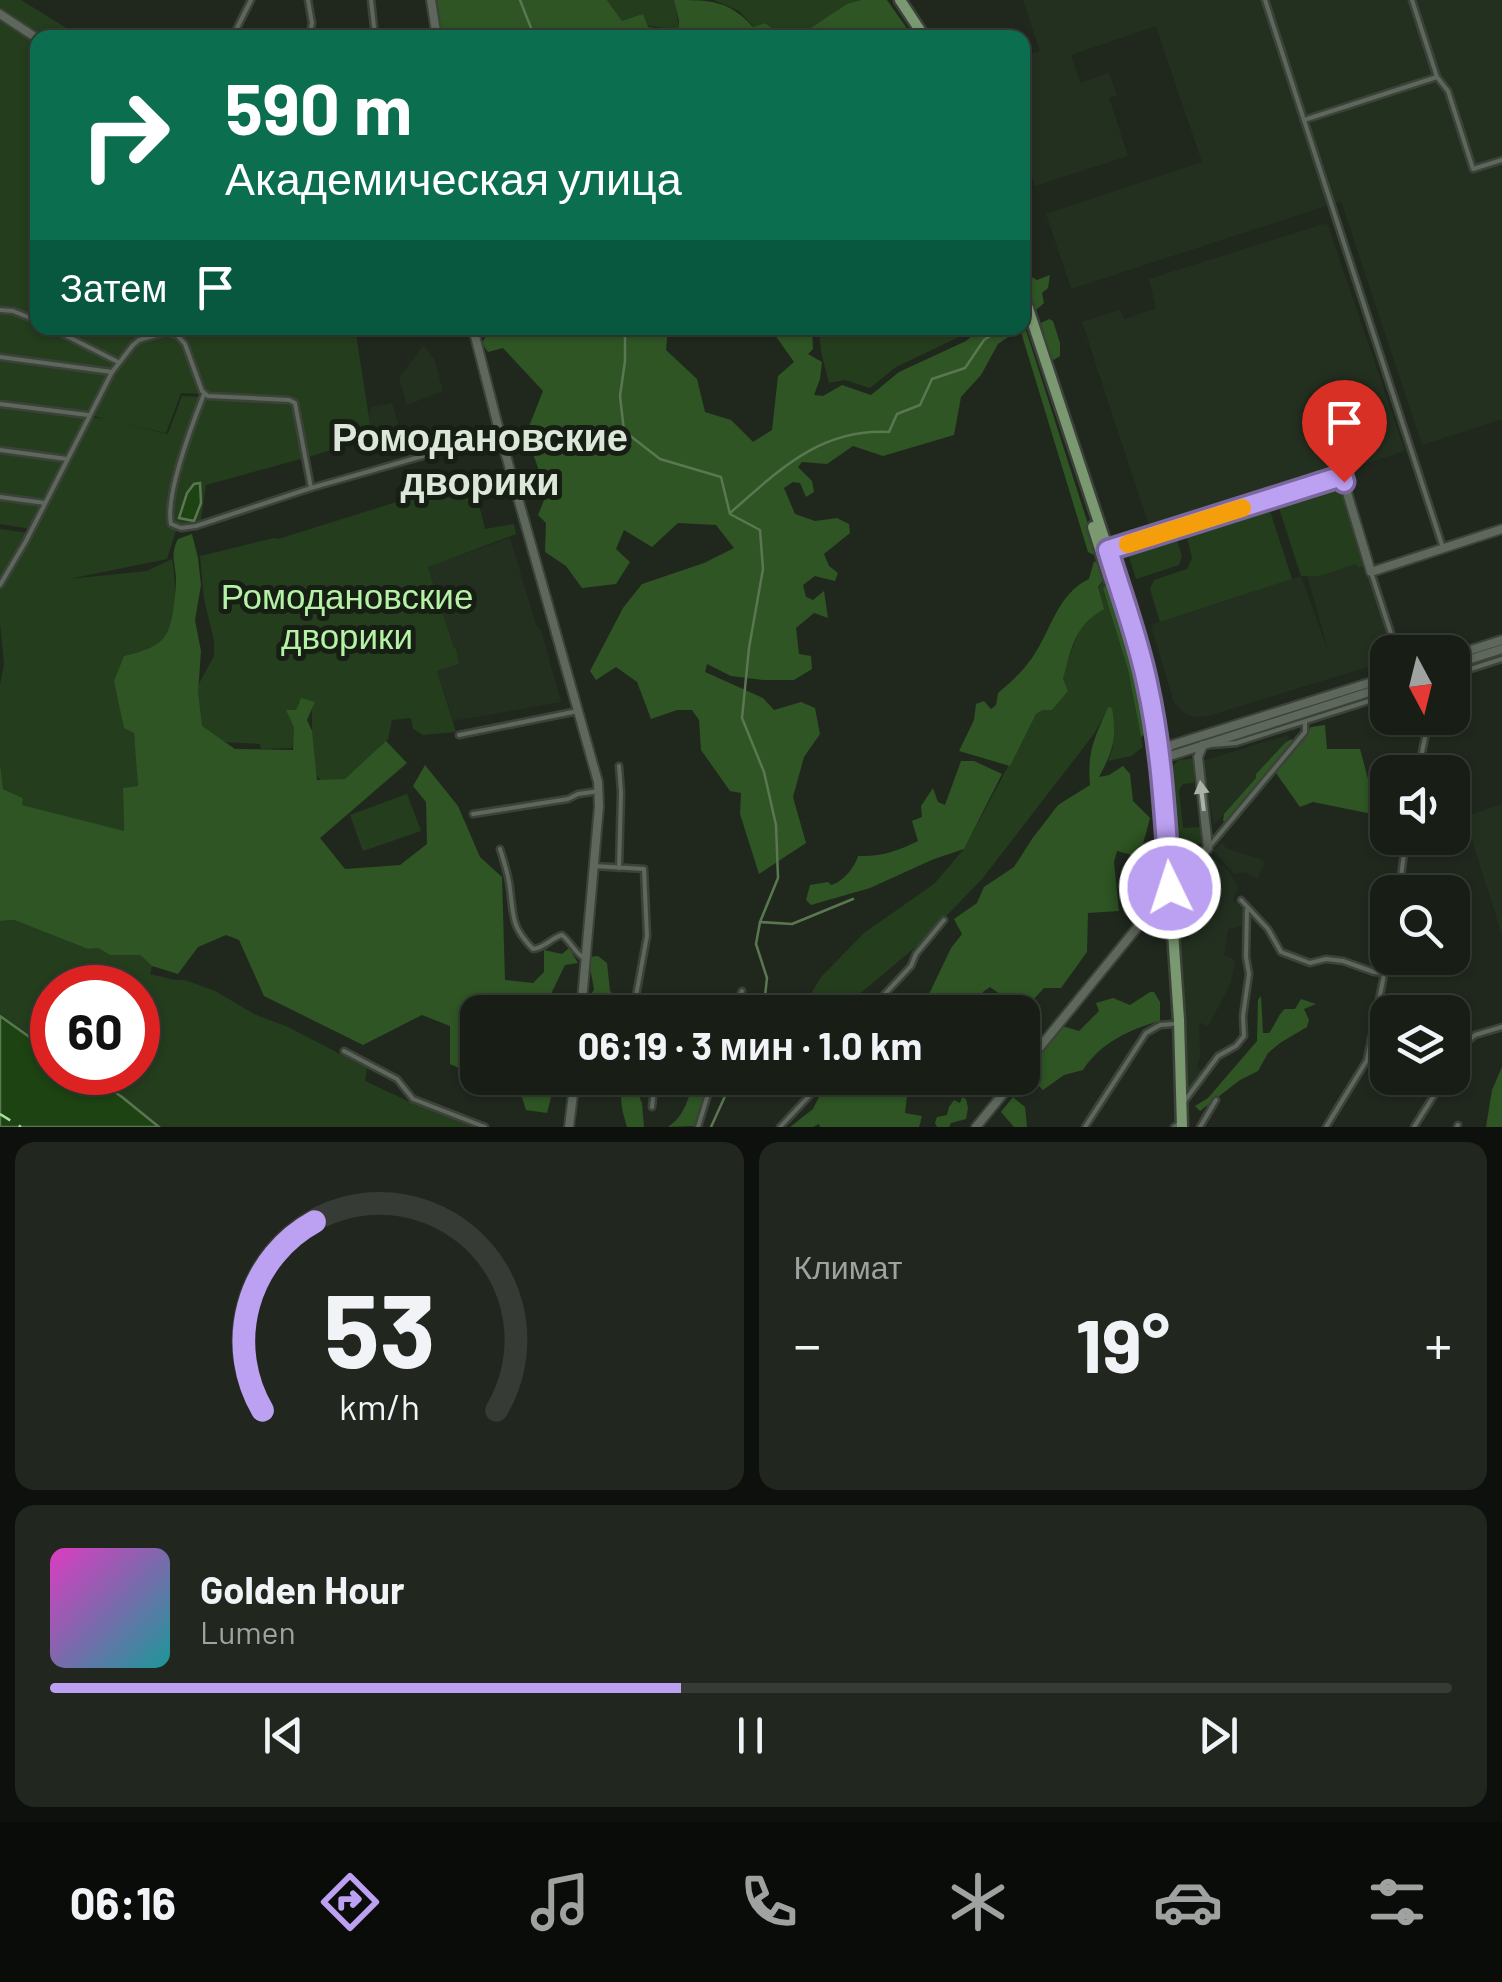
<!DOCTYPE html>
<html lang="ru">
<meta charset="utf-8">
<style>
body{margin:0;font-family:Barlow,sans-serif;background:#21271f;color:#f1f3f6;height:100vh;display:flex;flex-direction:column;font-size:38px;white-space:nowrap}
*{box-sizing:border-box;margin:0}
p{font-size:32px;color:#9fa2a1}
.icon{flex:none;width:55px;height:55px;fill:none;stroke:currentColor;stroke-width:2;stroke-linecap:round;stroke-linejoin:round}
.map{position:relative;height:1127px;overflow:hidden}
.details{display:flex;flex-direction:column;gap:15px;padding:15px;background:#0d100c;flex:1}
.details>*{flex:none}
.top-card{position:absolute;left:30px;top:30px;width:1000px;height:305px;border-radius:20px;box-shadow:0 2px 8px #0004,0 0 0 2px #363c35;background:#0b6e4f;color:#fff;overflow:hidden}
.needle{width:65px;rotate:173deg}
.buttons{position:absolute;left:1370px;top:635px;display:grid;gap:20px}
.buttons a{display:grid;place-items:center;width:100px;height:100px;border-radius:20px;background:#181e16;box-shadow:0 2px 8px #0004,0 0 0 2px #363c35;font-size:50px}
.speed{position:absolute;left:30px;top:965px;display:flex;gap:20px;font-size:50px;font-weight:700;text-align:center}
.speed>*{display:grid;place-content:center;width:130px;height:130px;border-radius:50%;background:#181e16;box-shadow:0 2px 8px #0004,0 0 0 2px #363c35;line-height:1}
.speed .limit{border:15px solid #d22;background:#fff;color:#111}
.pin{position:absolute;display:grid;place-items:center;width:85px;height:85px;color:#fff;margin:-102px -42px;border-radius:50% 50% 50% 0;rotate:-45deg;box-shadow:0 0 10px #0007}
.pin .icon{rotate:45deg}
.me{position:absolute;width:110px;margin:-55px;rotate:356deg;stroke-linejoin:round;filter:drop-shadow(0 0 8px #0008)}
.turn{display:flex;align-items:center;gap:35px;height:210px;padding:0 30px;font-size:45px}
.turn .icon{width:130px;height:130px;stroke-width:2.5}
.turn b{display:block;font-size:70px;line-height:85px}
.then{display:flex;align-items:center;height:95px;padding:0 30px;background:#0003;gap:20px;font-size:38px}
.big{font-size:75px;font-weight:700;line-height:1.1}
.details .tile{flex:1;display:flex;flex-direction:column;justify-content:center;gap:15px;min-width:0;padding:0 35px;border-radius:20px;background:#21271f}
.details .dial{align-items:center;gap:0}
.dial svg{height:260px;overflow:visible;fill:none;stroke:#363c35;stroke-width:7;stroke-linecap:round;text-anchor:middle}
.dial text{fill:#f1f3f6;stroke:none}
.song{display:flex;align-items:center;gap:30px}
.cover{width:120px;height:120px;border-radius:15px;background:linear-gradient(135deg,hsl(310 70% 55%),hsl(180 70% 35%))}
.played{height:10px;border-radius:5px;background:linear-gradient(90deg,#bca0f2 45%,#363c35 45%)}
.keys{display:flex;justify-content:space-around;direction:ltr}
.heat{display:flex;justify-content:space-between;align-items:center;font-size:55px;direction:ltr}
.details .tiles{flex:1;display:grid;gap:15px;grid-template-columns:1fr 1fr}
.tile:last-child{grid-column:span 2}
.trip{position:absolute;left:460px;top:995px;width:580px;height:100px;border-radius:20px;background:#181e16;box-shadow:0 2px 8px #0004,0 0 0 2px #363c35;font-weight:700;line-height:100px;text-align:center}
.menu{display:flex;height:160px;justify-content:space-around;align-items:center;background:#0a0c09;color:#9fa2a1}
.menu .icon{width:70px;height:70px}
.menu .current{color:#bca0f2}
.menu b{font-size:45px;color:#f1f3f6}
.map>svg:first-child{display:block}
</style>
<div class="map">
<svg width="1502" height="1127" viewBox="0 0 1502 1127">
<rect width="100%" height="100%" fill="#20281e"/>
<!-- built -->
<g fill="#233020">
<path d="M1023 0H1502V419L1422 445 1341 201 1071 289 1046 214 1202 162 1156 26 1071 55 1080 83 1109 73 1117 95 1109 98 1128 156 1035 186 1023 150 1022 57 1040 51Z"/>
<path d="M1327 223 1405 451 1151 531 1082 322 1119 310 1125 319 1156 308 1149 279Z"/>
<path d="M423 346 434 359 443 391 407 405 399 378Z"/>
<path d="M392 403 400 429 373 436 369 418 371 407Z"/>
<path d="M510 538 536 625 541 630 561 702 453 721 437 671 459 663 456 648H454L428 566Z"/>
<path d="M1356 564 1358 568 1365 566 1372 584 1393 652H1388L1387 661 1208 716 1196 717 1186 714 1174 703 1151 625 1301 576 1330 657 1307 574 1320 576Z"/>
<path d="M1288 735 1289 742 1214 825 1202 761Z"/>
<path d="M1502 804V935L1466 821 1467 816Z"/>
<path d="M1222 843 1227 849 1258 858 1265 862 1258 879 1245 872 1234 874 1213 850Z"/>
<path d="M1210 855 1229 872 1238 888 1233 900 1243 909V926L1228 929 1224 955 1235 960 1231 983 1208 1026 1199 1022 1200 1056 1197 1067 1205 1073 1185 1100 1176 940 1191 939 1186 933 1183 887 1199 874 1200 865Z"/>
</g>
<!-- green -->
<g fill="#243d1d">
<path d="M0 0H21L81 37 38 38 37 319 11 306 9 309 0 308Z"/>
<path d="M607 0H677L675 1 679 31 622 21Z"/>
<path d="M714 0H861L847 5 812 27 784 37 765 23 754 27 739 11Z"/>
<path d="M0 311 13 312 37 322 38 328H48L117 362 90 412 114 370 135 345 141 340 167 333H172L184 341C173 328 151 329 136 339 129 343 123 354 119 360L54 328H355L372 437 305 458 296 400 208 392 204 387 184 343 202 394 181 393 166 433 115 422 168 434 182 396 292 402 295 407 301 459 206 485 201 520 185 526 178 525 167 559 69 579 147 571 172 559C176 577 178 627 163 640 152 649 137 652 124 656L136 750 138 787 123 788 124 832 21 805 23 798 3 789 0 763V685L4 664 0 622V587L31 534 89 417 104 419 89 414 31 529 0 524Z"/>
<path d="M821 328H972L961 336 896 367 870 388 845 380 829 383C825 364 817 347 821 328Z"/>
<path d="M1339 482 1365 566 1358 568 1356 564 1320 576H1301L1278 505Z"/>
<path d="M451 485H474L485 529 514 524 516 534 428 567 454 648H456L459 664 437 671 456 732 423 735 413 729 411 718 392 720 388 739 349 780 323 783 312 770V701L298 703 297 731 292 748 261 749 260 744 225 742 202 733 195 691 214 656V641L204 599 200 556 274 538 278 539Z"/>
<path d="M1262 504 1269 508 1292 579 1160 622 1150 589 1154 580 1187 569 1192 558 1185 529Z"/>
<path d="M0 529 29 533 0 583Z"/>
<path d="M1176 536 1182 557 1179 565 1136 579 1127 550Z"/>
<path d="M1105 577 1107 583 1103 590 1128 670 1143 747 1131 756 1108 761 1113 747 1108 708 1094 734 982 879 918 945 838 1012H815L806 1002 821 977 864 933 934 884 964 849 1036 714C1061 699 1066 661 1077 636 1085 617 1093 594 1105 577Z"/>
<path d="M1195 758 1194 783 1183 784 1179 790 1183 828 1200 827 1203 842C1192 848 1181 846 1178 861L1184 870 1178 872 1174 857 1169 771 1178 760Z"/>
<path d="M407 794 421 831 363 851 350 815Z"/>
<path d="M14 920 88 949 98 948 110 955H140L152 966 150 974 175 980H185L215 991 254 1014 288 1027 367 1068 365 1081 410 1102 478 1127H159L122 1097 87 1073 138 1072V988H52V1050L42 1046 0 1016V921Z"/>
</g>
<!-- forest -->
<g fill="#2e5523">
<path d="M437 0H607L622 21 643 14 648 27 678 31 679 21 674 0C710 0 729 0 753 27L765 23 784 37 812 27 847 4 861 0H887L913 37H442Z"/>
<path d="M1022 259 1028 275 1037 280 1050 275 1048 288 1042 293 1044 303 1036 310H1032L1023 282Z"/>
<path d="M1049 319 1053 321 1060 343V356L1054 360 1051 358 1041 323Z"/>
<path d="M1023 321 1097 552 1094 555 1088 552 1020 329 998 344 981 375 961 397 954 435 883 456 853 446 827 464 802 462 798 467 812 481 814 492 806 497 800 483 793 482 784 488 795 514 815 521 837 518 849 524 850 533 824 554 829 566 838 573 835 581 815 576 803 585 806 597 813 600 824 591 828 618 814 613 796 628 799 654 811 656 812 669 794 680H763L731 676 707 664 705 672 763 698 774 710 801 702 815 708 820 734 804 757 793 797 806 843 759 874 740 814 741 793 730 791 701 750 699 720 692 710H677L651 719 637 682 616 667 596 680 590 671 623 608 642 584 704 563 734 548 716 525 678 523 652 547 624 530 616 549 630 562 616 584 582 588 566 566 545 552 546 523 538 515 547 493 526 434 543 391 503 348 488 352 482 343 490 328H668L666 350 697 379 705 412 731 420 753 442 772 430 778 376 794 362 770 328H812L813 349 808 354 822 362 820 379 814 395 823 396 842 385 871 395 899 372 966 341 981 328H1022Z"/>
<path d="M192 534 198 558 201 585 195 620 201 651 198 692 202 726 235 749 293 750 294 727 286 710H296L301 698 315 702 307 720 312 731 317 780 345 779 386 741 407 763 320 838 345 869 400 865 427 844 426 802 413 786 425 765 458 806 480 857 502 877 505 980 533 983 544 972V950L562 954 569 948 578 963 565 965 549 998 553 1012H478L477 1076 450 1064V1026L422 1015 363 1045 264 996 239 940 226 935 198 947 178 974 152 966 140 955H110L98 948 88 949 14 920 0 921V763L3 789 23 798 22 805 124 831 123 788 138 786 134 733 124 728 114 681 124 656C161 646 170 642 174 603 175 595 176 586 176 578 175 562 170 554 178 539Z"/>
<path d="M1094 561 1100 564 1105 577 1098 587 1104 609C1074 626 1072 647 1063 679L1068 691 1052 710H1043L1036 714 1010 766 959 751 974 720 976 704 984 701 991 709 996 705 998 693C1011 682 1022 672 1032 658 1051 631 1057 594 1089 579Z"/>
<path d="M1107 583 1135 674 1147 733 1141 737 1128 670 1103 589Z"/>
<path d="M1108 707 1112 708C1117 738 1113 751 1099 777L1109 775 1123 766 1130 774 1133 801 1150 818 1143 844 1135 856 1117 851 1114 862 1119 911 1088 913 1087 952 1061 988H1044L1022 1012H1015L1018 1007 990 987 984 991 968 1012H914L930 992 951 948 962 934 954 919 977 903 984 887 1014 867 1032 839 1058 805 1090 785C1087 750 1095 738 1108 707Z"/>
<path d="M1325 725 1327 749H1360L1375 805 1372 814 1313 802 1300 807 1276 773 1311 727Z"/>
<path d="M1292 739V743L1228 821H1223L1224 814 1256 778V774L1286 742Z"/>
<path d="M961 761H974L1002 774 964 849 934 859 870 888 811 905 806 900 810 885 828 882 831 885C843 882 855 867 858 856 881 857 898 851 918 841L912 821 922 817 921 806 933 788 938 802 945 805Z"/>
<path d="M598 956 607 963 610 991 629 1012H590L588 1001 594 989 588 957Z"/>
<path d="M1150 992H1154L1160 1002V1021C1130 1029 1100 1043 1083 1070L1064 1075 1043 1090 1025 1072 1059 1025 1079 1031 1099 1011 1096 1003 1113 998 1130 1005Z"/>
<path d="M1261 996 1263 1033H1269C1275 1026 1278 1014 1285 1009H1295L1301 999 1316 1004 1304 1009 1309 1020 1307 1027 1280 1043 1268 1053 1258 1071 1240 1080 1200 1111 1195 1106 1208 1098 1257 1041 1258 1000Z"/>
<path d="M1502 1067V1127H1486L1492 1090Z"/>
<path d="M499 1078H556L547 1113 526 1110 520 1091 497 1084Z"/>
<path d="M695 1078H711L695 1126 668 1127C685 1116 689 1096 695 1078Z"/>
<path d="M838 1078H909L905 1113 922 1116 919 1127H820L819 1124 813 1127H790L813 1109 820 1095Z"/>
<path d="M632 1080 642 1103 644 1127H627C622 1110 618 1097 625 1081Z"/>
<path d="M962 1097 966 1099 968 1108 966 1119 951 1123 949 1127H937L935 1123 937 1117 947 1115 949 1107 954 1100 960 1103Z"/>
<path d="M1013 1097 1025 1107 1027 1127H1014L1001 1112Z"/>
</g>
<!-- water -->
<g fill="#1c4311" stroke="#5a7752" stroke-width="2.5">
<path d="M200 483 201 503 194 521 179 518 187 493 194 484Z"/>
<path d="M0 1016 42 1046 52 1050V1072L87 1073 122 1097 159 1127H0Z"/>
</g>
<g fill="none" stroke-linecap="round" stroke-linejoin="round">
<!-- stream -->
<g stroke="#5a7752" stroke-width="2.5">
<path d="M520 0 535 38"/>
<path d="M625 328V361L620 396 624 431 660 459 721 477 730 514 760 530 763 569 749 648 742 718 764 772 776 825 778 878 760 922"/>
<path d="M730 513C778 471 820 428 889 432L897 414 920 405 932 379 965 368 984 340 1002 328"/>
<path d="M745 1012 747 1006 761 1001 765 996 767 978 756 944 760 922 792 924 853 899"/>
<path d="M711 1127 731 1083 738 1082V1078"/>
</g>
<!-- ferry -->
<path stroke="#a7e397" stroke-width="2.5" stroke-dasharray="12 10" stroke-linecap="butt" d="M0 1114 21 1127"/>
<defs>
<g id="street">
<path d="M371 0 374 27"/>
<path d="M1265 0 1443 548"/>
<path d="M1412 0 1437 77 1448 91 1473 169 1502 160"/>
<path d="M232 38 251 0"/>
<path d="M305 38 310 33 312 23 308 0"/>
<path d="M1304 120 1437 77"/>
<path d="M0 310 13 311 38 321"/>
<path d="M51 328 118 362"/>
<path d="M0 357 112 372"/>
<path d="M204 394C193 422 165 496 171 524L181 528 196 526 311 488 500 434"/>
<path d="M0 404 88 415"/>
<path d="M0 450 67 459"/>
<path d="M0 497 45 503"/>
<path d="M1371 572 1397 652"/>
<path d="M0 585 26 541 112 372 133 345 139 340 166 332 177 335 185 344 202 391 208 396 289 400 295 403 311 488"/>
<path d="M1452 675 1502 659"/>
<path d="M459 735 578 711"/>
<path d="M1211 745 1236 743 1388 695"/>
<path d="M1418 772 1429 718"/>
<path d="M473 814 568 799 578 794 599 791"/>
<path d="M1208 848 1305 732V722"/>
<path d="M500 849C504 862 509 876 510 889 514 918 511 926 533 949 545 948 551 938 562 935 571 942 575 953 584 958"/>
<path d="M594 866 644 869 647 936 633 1012"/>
<path d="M619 868 621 792 619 766"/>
<path d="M1399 892 1406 838"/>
<path d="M1241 900 1268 929 1281 952 1310 963 1326 959 1343 961 1374 972 1384 973"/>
<path d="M734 1012 742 991"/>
<path d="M868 1012 911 966 916 954 944 920"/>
<path d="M344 1051 397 1079 413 1099 485 1127"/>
<path d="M1452 1067 1469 1040 1475 1035 1502 1027"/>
<path d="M651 1078 654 1089 652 1107"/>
<path d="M1183 1103 1218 1056 1236 1046 1244 1036 1243 1016 1249 974 1246 957 1247 909"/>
<path d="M698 1127 713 1078"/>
<path d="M780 1127 826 1078"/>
<path d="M1085 1127 1146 1033 1160 1025 1173 1024"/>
<path d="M1174 1127 1177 1125"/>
<path d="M1200 1127 1216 1100"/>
<path d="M1326 1127 1367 1060 1388 955"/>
<path d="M1414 1127 1445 1078"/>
<path d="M1457 1127 1458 1125"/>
</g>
<g id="secondary">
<path d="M431 0 437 38"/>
<path d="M0 14 38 39"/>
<path d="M473 328 500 434 598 782 599 806 581 1012"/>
<path d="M1108 550 1342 476 1371 572 1502 529"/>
<path d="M1452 656 1502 640"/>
<path d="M1452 665 1502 649"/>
<path d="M1159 753 1172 745 1388 677"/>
<path d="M1159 753 1173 755 1388 686"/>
<path d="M1170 888 1208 848 1198 757 1203 745"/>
<path d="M1151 911H1159L1166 916"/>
<path d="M1022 1069 1140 924 1164 899"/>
<path d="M569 1127 575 1078"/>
<path d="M976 1127 1016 1078"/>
</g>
<g id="primary">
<path d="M900 0 925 38"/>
<path d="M1022 290 1108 550 1139 651 1152 708 1161 773 1170 888 1179 1020 1182 1127"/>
<path d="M1093 527 1109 578"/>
</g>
</defs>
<!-- street casing -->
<use href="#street" stroke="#3c423a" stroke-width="9"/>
<!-- secondary casing -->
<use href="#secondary" stroke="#3c423a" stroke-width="12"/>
<!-- primary casing -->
<use href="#primary" stroke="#3c423a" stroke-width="15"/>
<!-- street -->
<use href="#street" stroke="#5d675b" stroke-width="4"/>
<!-- secondary -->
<use href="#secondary" stroke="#5d675b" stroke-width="8"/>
<!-- primary -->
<use href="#primary" stroke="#7a9971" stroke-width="10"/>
</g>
<!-- one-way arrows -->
<defs><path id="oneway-solid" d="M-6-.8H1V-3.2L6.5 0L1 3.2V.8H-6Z" transform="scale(2.5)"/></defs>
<use fill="#abb2a9" href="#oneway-solid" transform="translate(1202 796) rotate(-97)"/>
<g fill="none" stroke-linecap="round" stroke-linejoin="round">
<defs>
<path id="route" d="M1170 888C1165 820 1162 750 1147 683 1138 638 1121 594 1108 550L1342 476 1344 482"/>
</defs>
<!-- route casing -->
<use href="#route" stroke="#7a689d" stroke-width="25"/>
<!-- route -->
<use href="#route" stroke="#bca0f2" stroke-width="18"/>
<!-- slow -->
<path stroke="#f59e0b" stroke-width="18" d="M1128 544 1242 508"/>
</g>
<g text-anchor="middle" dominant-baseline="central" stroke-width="10" stroke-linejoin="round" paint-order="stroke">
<!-- park labels -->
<g font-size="35" fill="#b5f2a5" stroke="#171f15">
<text x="347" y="595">Ромодановские<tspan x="347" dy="40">дворики</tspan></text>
</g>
<!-- neighbourhood labels -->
<g font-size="38" font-weight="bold" fill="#dce7d9" stroke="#171f15">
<text x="480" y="436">Ромодановские<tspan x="480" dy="44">дворики</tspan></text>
</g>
</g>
</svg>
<div class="buttons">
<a><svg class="needle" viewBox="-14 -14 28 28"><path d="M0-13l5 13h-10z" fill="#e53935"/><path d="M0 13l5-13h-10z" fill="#9fa2a1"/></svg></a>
<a><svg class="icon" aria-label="sound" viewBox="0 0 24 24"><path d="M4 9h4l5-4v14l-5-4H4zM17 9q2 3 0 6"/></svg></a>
<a><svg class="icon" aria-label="search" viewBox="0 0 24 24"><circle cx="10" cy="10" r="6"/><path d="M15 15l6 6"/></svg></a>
<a><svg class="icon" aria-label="layers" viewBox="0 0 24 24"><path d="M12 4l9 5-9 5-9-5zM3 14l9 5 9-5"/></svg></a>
</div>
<div class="speed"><div class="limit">60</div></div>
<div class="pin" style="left:1344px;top:482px;background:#d93025"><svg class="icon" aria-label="arrive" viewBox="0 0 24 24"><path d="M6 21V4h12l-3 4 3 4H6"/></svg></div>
<svg class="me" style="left:1170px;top:888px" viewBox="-20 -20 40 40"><circle r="17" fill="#bca0f2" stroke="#fff" stroke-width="3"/><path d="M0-11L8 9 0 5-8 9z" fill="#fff"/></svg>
<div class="trip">06:19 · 3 мин · 1.0 km</div>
<div class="top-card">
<div class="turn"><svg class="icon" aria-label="right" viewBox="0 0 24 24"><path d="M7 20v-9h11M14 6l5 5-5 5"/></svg><div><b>590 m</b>Академическая улица</div></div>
<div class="then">Затем<svg class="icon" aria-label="arrive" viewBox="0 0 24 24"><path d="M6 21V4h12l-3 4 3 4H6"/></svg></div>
</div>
</div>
<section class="details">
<div class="tiles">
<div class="tile dial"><svg viewBox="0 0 100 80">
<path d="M14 69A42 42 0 1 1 86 69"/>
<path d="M14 69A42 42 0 0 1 30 11" stroke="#bca0f2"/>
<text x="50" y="56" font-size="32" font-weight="700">53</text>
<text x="50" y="72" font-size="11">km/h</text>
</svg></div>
<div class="tile"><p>Климат</p>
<div class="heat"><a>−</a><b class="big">19°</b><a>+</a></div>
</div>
<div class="tile">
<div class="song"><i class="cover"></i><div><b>Golden Hour</b><p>Lumen</p></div></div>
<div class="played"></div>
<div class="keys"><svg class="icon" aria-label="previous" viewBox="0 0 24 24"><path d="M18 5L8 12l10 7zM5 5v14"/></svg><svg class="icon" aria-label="pause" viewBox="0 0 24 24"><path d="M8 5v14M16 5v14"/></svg><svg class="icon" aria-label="next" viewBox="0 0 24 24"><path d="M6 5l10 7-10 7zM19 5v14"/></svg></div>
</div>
</div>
</section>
<nav class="menu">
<b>06:16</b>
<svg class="icon current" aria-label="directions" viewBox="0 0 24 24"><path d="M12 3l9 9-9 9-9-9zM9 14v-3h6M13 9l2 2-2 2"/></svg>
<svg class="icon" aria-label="music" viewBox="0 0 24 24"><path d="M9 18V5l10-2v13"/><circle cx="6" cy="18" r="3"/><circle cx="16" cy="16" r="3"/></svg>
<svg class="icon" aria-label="phone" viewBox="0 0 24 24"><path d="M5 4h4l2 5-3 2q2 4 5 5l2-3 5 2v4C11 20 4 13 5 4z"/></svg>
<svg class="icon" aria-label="climate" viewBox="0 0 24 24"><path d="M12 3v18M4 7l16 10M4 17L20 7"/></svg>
<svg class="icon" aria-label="car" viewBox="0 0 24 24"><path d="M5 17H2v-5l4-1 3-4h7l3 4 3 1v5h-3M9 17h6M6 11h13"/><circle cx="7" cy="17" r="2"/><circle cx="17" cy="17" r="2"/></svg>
<svg class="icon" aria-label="filters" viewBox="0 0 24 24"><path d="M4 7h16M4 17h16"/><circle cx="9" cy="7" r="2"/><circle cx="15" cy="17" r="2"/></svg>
</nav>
